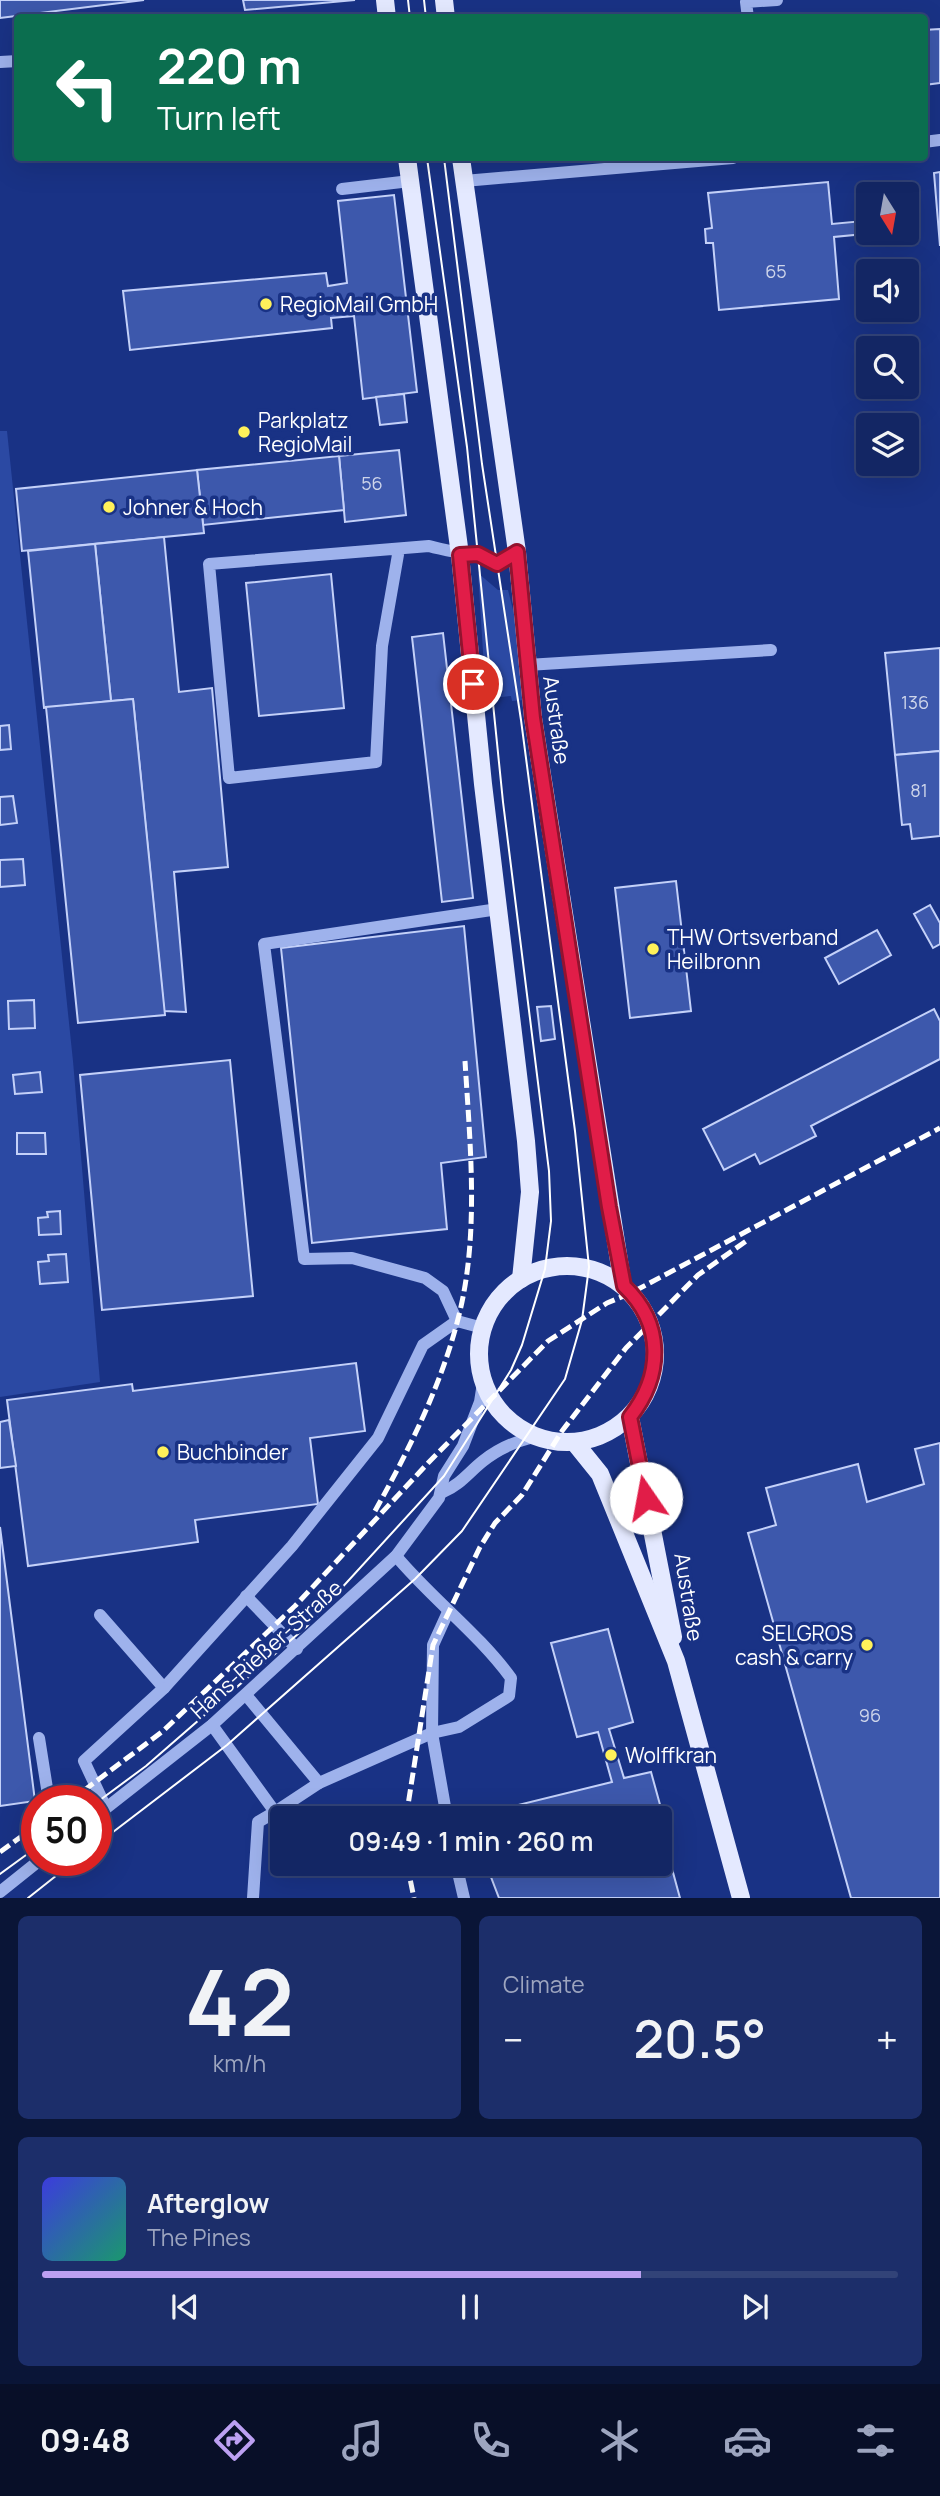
<!DOCTYPE html>
<meta charset="utf-8">
<style>
body{margin:0;font-family:Manrope,sans-serif;background:#1c2e6a;color:#f1f3f6;height:100vh;display:flex;flex-direction:column;font-size:26px;white-space:nowrap}
*{box-sizing:border-box;margin:0}
p{font-size:23px;color:#9da5bf}
.icon{flex:none;width:38px;height:38px;fill:none;stroke:currentColor;stroke-width:2;stroke-linecap:round;stroke-linejoin:round}
.map{position:relative;height:1898px;overflow:hidden}
.side{display:flex;flex-direction:column;gap:18px;padding:18px;background:#0a1537;flex:1}
.side>*{flex:none}
.banner{position:absolute;left:14px;top:14px;width:914px;height:147px;border-radius:7px;box-shadow:0 7px 28px #0002,0 0 0 2px #324378;background:#0b6e4f;color:#fff;overflow:hidden}
.needle{width:46px;rotate:169deg}
.tools{position:absolute;left:856px;top:182px;display:grid;gap:14px}
.tools a{display:grid;place-items:center;width:63px;height:63px;border-radius:7px;background:#132664;box-shadow:0 7px 28px #0002,0 0 0 2px #324378;font-size:35px}
.speed{position:absolute;left:21px;top:1785px;display:flex;gap:14px;font-size:35px;font-weight:700;text-align:center}
.speed>*{display:grid;place-content:center;width:91px;height:91px;border-radius:50%;background:#132664;box-shadow:0 7px 28px #0002,0 0 0 2px #324378;line-height:1}
.speed .limit{border:10px solid #d22;background:#fff;color:#111}
.pin{position:absolute;display:grid;place-items:center;width:60px;height:60px;color:#fff;margin:-30px;border:4px solid #fff;border-radius:50%;box-shadow:0 2px 7px #0007}
.me{position:absolute;width:77px;margin:-38px;rotate:348deg;stroke-linejoin:round;filter:drop-shadow(0 0 5px #0008)}
.turn{display:flex;align-items:center;gap:24px;height:147px;padding:0 28px;font-size:32px}
.turn .icon{width:91px;height:91px;stroke-width:2.5}
.turn b{display:block;font-size:49px;line-height:60px}
.big{font-size:52px;font-weight:600;line-height:1.1}
.side .widget{flex:1;display:flex;flex-direction:column;justify-content:center;gap:10px;min-width:0;padding:0 24px;border-radius:10px;background:#1c2e6a}
.side .dial{align-items:center;gap:0}
.dial b{font-size:91px;line-height:1}
.song{display:flex;align-items:center;gap:21px}
.cover{width:84px;height:84px;border-radius:10px;background:linear-gradient(135deg,hsl(240 70% 55%),hsl(160 70% 35%))}
.played{height:7px;border-radius:4px;background:linear-gradient(90deg,#bca0f2 70%,#324378 70%)}
.keys{display:flex;justify-content:space-around;direction:ltr}
.heat{display:flex;justify-content:space-between;align-items:center;font-size:38px;direction:ltr}
.side .tiles{flex:1;display:grid;gap:18px;grid-template-columns:1fr 1fr}
.widget:last-child{grid-column:span 2}
.trip{position:absolute;left:270px;top:1806px;width:402px;height:70px;border-radius:7px;background:#132664;box-shadow:0 7px 28px #0002,0 0 0 2px #324378;font-weight:600;line-height:70px;text-align:center}
.tabs{display:flex;height:112px;justify-content:space-around;align-items:center;background:#080f28;color:#9da5bf}
.tabs .icon{width:49px;height:49px}
.tabs .current{color:#bca0f2}
.tabs b{font-size:32px;color:#f1f3f6}
.map>svg:first-child{display:block}
</style>
<div class="map">
<svg width="940" height="1898" viewBox="0 0 940 1898">
<rect width="100%" height="100%" fill="#193285"/>
<!-- green -->
<g fill="#2b49a3">
<path d="M0 431H7L73 1061 100 1382 0 1397Z"/>
<path d="M478 573 498 590H508L520 638 526 700 512 701 511 696 486 699Z"/>
</g>
<!-- building -->
<g fill="#3d58ac" stroke="#c4d1f9" stroke-width="2">
<path d="M0 0H144L0 18Z"/>
<path d="M243 0H355L245 10Z"/>
<path d="M940 29V83L924 85V30Z"/>
<path d="M940 172V246L934 173Z"/>
<path d="M828 182 832 224 863 221 864 234 834 237 839 299 719 310 713 243H706L705 229 712 228 708 193Z"/>
<path d="M394 195 417 392 363 399 354 316 331 318 332 328 130 350 123 291 326 273 328 286 347 283 338 201Z"/>
<path d="M404 394 407 422 380 425 376 397Z"/>
<path d="M399 450 406 515 345 522 339 456Z"/>
<path d="M339 456 344 510 203 525 197 470Z"/>
<path d="M197 470 204 533 22 551 16 489Z"/>
<path d="M164 537 179 692 212 688 228 867 174 872 186 1012 164 1011 133 699 111 701 95 544Z"/>
<path d="M95 544 111 701 44 708 28 551Z"/>
<path d="M331 574 344 708 259 716 246 583Z"/>
<path d="M443 633 473 898 442 902 412 637Z"/>
<path d="M940 648V751L895 755 885 653Z"/>
<path d="M133 699 165 1015 78 1023 46 707Z"/>
<path d="M9 725 11 749 0 750V726Z"/>
<path d="M940 751V836L912 839 910 824 902 825 895 755Z"/>
<path d="M13 796 17 823 0 825V797Z"/>
<path d="M23 859 25 885 0 887V860Z"/>
<path d="M676 881 691 1011 630 1018 615 888Z"/>
<path d="M930 905 940 923V944L933 948 914 914Z"/>
<path d="M464 926 486 1157 441 1163 447 1229 312 1243 281 948Z"/>
<path d="M877 930 891 955 839 984 825 958Z"/>
<path d="M34 1000 35 1028 9 1029 8 1001Z"/>
<path d="M551 1006 555 1039 541 1041 537 1007Z"/>
<path d="M934 1009 940 1021V1059L811 1126 816 1136 760 1164 755 1154 724 1170 703 1129Z"/>
<path d="M230 1060 253 1296 102 1310 80 1075Z"/>
<path d="M40 1072 42 1092 15 1094 13 1075Z"/>
<path d="M17 1133H45L46 1154H17Z"/>
<path d="M60 1211 61 1234 39 1235 38 1218 48 1217 47 1212Z"/>
<path d="M66 1254 68 1282 40 1284 38 1262 49 1261 48 1255Z"/>
<path d="M356 1363 365 1431 310 1438 318 1504 195 1520 198 1542 28 1566 7 1400 132 1384 133 1391Z"/>
<path d="M9 1420 16 1466 0 1468V1422Z"/>
<path d="M940 1443V1898H851L748 1533 776 1525 766 1488 858 1464 867 1502 924 1484 915 1449Z"/>
<path d="M0 1527 35 1801 0 1806Z"/>
<path d="M608 1629 633 1722 609 1729 624 1778 651 1772 670 1841 665 1843 680 1898H499L486 1864H660V1818L473 1816 612 1782 598 1732 577 1737 551 1643Z"/>
</g>
<g fill="none" stroke-linecap="round" stroke-linejoin="round">
<!-- minor -->
<g stroke="#9eb2ec" stroke-width="12">
<path d="M748 18 746 2 777 0"/>
<path d="M0 62 18 61"/>
<path d="M924 142 940 140"/>
<path d="M464 181 733 158"/>
<path d="M342 189 410 181"/>
<path d="M399 549 382 646 376 762 229 778 209 564 429 546C453 553 476 553 497 564L517 552"/>
<path d="M527 665 771 650"/>
<path d="M457 1321 443 1291 425 1278 352 1258 304 1259 264 944 498 909"/>
<path d="M443 1492C460 1485 469 1472 483 1461 498 1449 516 1441 535 1437"/>
<path d="M246 1596 297 1649"/>
<path d="M100 1615 164 1688 292 1546 378 1438 423 1345 457 1321 483 1328"/>
<path d="M246 1695 319 1783 432 1733 459 1727 509 1696 511 1678C478 1633 432 1599 396 1556"/>
<path d="M212 1725 275 1812 319 1783"/>
<path d="M39 1738 49 1801"/>
<path d="M106 1808 84 1761 164 1688"/>
<path d="M96 1816 212 1725 396 1556 439 1498 444 1476 463 1446 480 1402 483 1383"/>
<path d="M447 1818 432 1733 433 1645 448 1612"/>
<path d="M456 1864 464 1898"/>
<path d="M0 1892 40 1860"/>
<path d="M253 1898 258 1822 275 1812"/>
</g>
<!-- major -->
<g stroke="#e4e9ff" stroke-width="18">
<path d="M385 0 387 18"/>
<path d="M444 0 446 18"/>
<path d="M407 158 460 555 483 784 526 1141 530 1192 521 1279"/>
<path d="M461 158 517 552 533 718 623 1286"/>
<circle cx="567" cy="1354" r="88"/>
<path d="M630 1417 673 1637"/>
<path d="M575 1443 600 1474 676 1661 741 1898"/>
</g>
<!-- tram -->
<g stroke="#fff" stroke-width="2">
<path d="M408 0 410 18"/>
<path d="M424 0 426 18"/>
<path d="M96 1803 146 1766 306 1627 444 1476 511 1370 522 1345 545 1269 551 1221 549 1171 503 802 467 447 427 158"/>
<path d="M96 1845 227 1745 415 1579 462 1531 565 1379 582 1320 589 1267 575 1131 521 720 482 464 444 158"/>
<path d="M0 1874 37 1847"/>
<path d="M28 1898 76 1860"/>
</g>
<!-- rail -->
<g stroke="#fff" stroke-width="5" stroke-dasharray="12 5" stroke-linecap="butt">
<path d="M375 1511C410 1448 443 1382 460 1311 479 1230 470 1144 465 1061"/>
<path d="M70 1801 163 1731 295 1606 429 1462 548 1341 607 1303 631 1293 940 1128"/>
<path d="M406 1818 433 1645 480 1547 495 1523 522 1495 562 1431 626 1348 698 1275 749 1239"/>
<path d="M0 1852 37 1825"/>
<path d="M407 1864 414 1898"/>
</g>
</g>
<g fill="none" stroke-linecap="round" stroke-linejoin="round">
<defs>
<path id="route" d="M473 684 460 555 478 554 497 564 517 552 533 718 609 1207 624 1286C664 1324 663 1375 630 1417L646 1498"/>
</defs>
<!-- route casing -->
<use href="#route" stroke="#92132f" stroke-width="18"/>
<!-- route -->
<use href="#route" stroke="#e11d48" stroke-width="12"/>
</g>
<!-- markers -->
<g fill="#fff15a" stroke="#193285" stroke-width="2.5">
<circle cx="266" cy="304" r="7"/>
<circle cx="244" cy="432" r="7"/>
<circle cx="109" cy="507" r="7"/>
<circle cx="653" cy="949" r="7"/>
<circle cx="163" cy="1452" r="7"/>
<circle cx="867" cy="1645" r="7"/>
<circle cx="611" cy="1755" r="7"/>
</g>
<g text-anchor="middle" dominant-baseline="central" stroke-width="7" stroke-linejoin="round" paint-order="stroke">
<!-- number labels -->
<g font-size="18" fill="#ced5ea">
<text x="776" y="271">65</text>
<text x="372" y="483">56</text>
<text x="915" y="702">136</text>
<text x="919" y="790">81</text>
<text x="870" y="1715">96</text>
</g>
<!-- poi labels -->
<g font-size="21" fill="#fff" stroke="#193285" text-anchor="start">
<text x="280" y="304">RegioMail GmbH</text>
<text x="258" y="420">Parkplatz<tspan x="258" dy="24">RegioMail</tspan></text>
<text x="123" y="507">Johner &amp; Hoch</text>
<text x="667" y="937">THW Ortsverband<tspan x="667" dy="24">Heilbronn</tspan></text>
<text x="177" y="1452">Buchbinder</text>
<text x="853" y="1633" text-anchor="end">SELGROS<tspan x="853" dy="24">cash &amp; carry</tspan></text>
<text x="625" y="1755">Wolffkran</text>
</g>
<!-- street labels -->
<g font-size="21" fill="#fff" stroke="#193285">
<text transform="translate(557 720) rotate(82)">Austraße</text>
<text transform="translate(689 1597) rotate(81)">Austraße</text>
<text transform="translate(266 1649) rotate(-42)">Hans-Rießer-Straße</text>
</g>
</g>
</svg>
<div class="tools">
<a><svg class="needle" viewBox="-14 -14 28 28"><path d="M0-13l5 13h-10z" fill="#e53935"/><path d="M0 13l5-13h-10z" fill="#9da5bf"/></svg></a>
<a><svg class="icon" aria-label="sound" viewBox="0 0 24 24"><path d="M4 9h4l5-4v14l-5-4H4zM17 9q2 3 0 6"/></svg></a>
<a><svg class="icon" aria-label="search" viewBox="0 0 24 24"><circle cx="10" cy="10" r="6"/><path d="M15 15l6 6"/></svg></a>
<a><svg class="icon" aria-label="layers" viewBox="0 0 24 24"><path d="M12 4l9 5-9 5-9-5zM3 14l9 5 9-5"/></svg></a>
</div>
<div class="speed"><div class="limit">50</div></div>
<div class="pin" style="left:473px;top:684px;background:#d93025"><svg class="icon" aria-label="arrive" viewBox="0 0 24 24"><path d="M6 21V4h12l-3 4 3 4H6"/></svg></div>
<svg class="me" style="left:646px;top:1498px" viewBox="-20 -20 40 40"><circle r="19" fill="#fff"/><path d="M0-13L10 11 0 6-10 11z" fill="#e11d48"/></svg>
<div class="trip">09:49 · 1 min · 260 m</div>
<div class="banner">
<div class="turn"><svg class="icon" aria-label="left" viewBox="0 0 24 24"><path d="M17 20v-9H6M10 6l-5 5 5 5"/></svg><div><b>220 m</b>Turn left</div></div>
</div>
</div>
<section class="side">
<div class="tiles">
<div class="widget dial"><b>42</b><p>km/h</p></div>
<div class="widget"><p>Climate</p>
<div class="heat"><a>−</a><b class="big">20.5°</b><a>+</a></div>
</div>
<div class="widget">
<div class="song"><i class="cover"></i><div><b>Afterglow</b><p>The Pines</p></div></div>
<div class="played"></div>
<div class="keys"><svg class="icon" aria-label="previous" viewBox="0 0 24 24"><path d="M18 5L8 12l10 7zM5 5v14"/></svg><svg class="icon" aria-label="pause" viewBox="0 0 24 24"><path d="M8 5v14M16 5v14"/></svg><svg class="icon" aria-label="next" viewBox="0 0 24 24"><path d="M6 5l10 7-10 7zM19 5v14"/></svg></div>
</div>
</div>
</section>
<nav class="tabs">
<b>09:48</b>
<svg class="icon current" aria-label="directions" viewBox="0 0 24 24"><path d="M12 3l9 9-9 9-9-9zM9 14v-3h6M13 9l2 2-2 2"/></svg>
<svg class="icon" aria-label="music" viewBox="0 0 24 24"><path d="M9 18V5l10-2v13"/><circle cx="6" cy="18" r="3"/><circle cx="16" cy="16" r="3"/></svg>
<svg class="icon" aria-label="phone" viewBox="0 0 24 24"><path d="M5 4h4l2 5-3 2q2 4 5 5l2-3 5 2v4C11 20 4 13 5 4z"/></svg>
<svg class="icon" aria-label="climate" viewBox="0 0 24 24"><path d="M12 3v18M4 7l16 10M4 17L20 7"/></svg>
<svg class="icon" aria-label="car" viewBox="0 0 24 24"><path d="M5 17H2v-5l4-1 3-4h7l3 4 3 1v5h-3M9 17h6M6 11h13"/><circle cx="7" cy="17" r="2"/><circle cx="17" cy="17" r="2"/></svg>
<svg class="icon" aria-label="filters" viewBox="0 0 24 24"><path d="M4 7h16M4 17h16"/><circle cx="9" cy="7" r="2"/><circle cx="15" cy="17" r="2"/></svg>
</nav>
